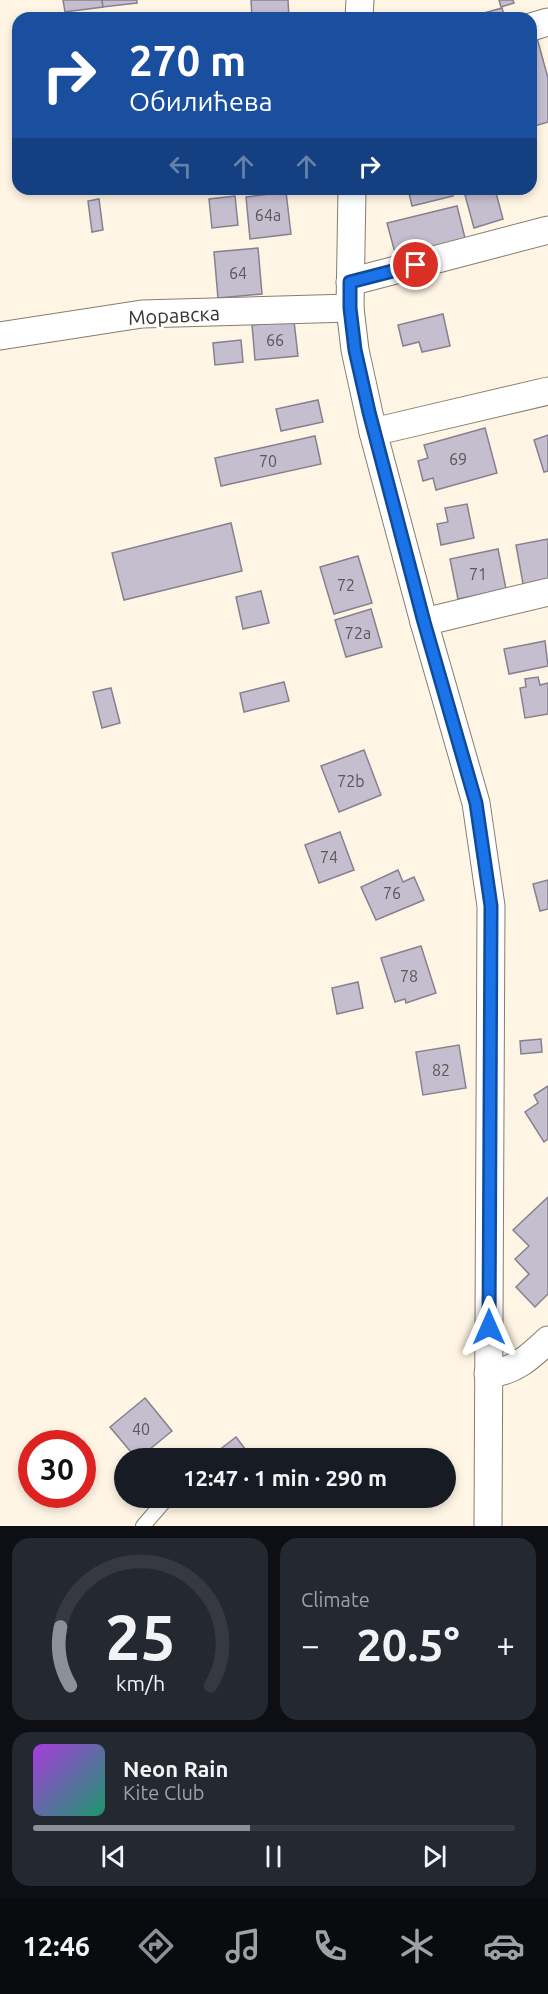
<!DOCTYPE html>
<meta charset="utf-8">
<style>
body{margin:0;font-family:Ubuntu,sans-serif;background:#242831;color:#f1f3f6;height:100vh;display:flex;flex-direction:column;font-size:22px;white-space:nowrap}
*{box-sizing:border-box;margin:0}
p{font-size:20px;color:#9ea1a6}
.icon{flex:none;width:33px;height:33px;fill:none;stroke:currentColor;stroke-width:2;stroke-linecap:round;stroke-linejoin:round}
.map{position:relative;height:1526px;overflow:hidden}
.panel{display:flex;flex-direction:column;gap:12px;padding:12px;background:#0d0f14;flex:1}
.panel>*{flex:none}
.banner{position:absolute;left:12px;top:12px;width:525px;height:183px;border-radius:18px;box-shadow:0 3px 9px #0003;background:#1a4fa0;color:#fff;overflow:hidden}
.speed{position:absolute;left:18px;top:1430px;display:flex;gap:12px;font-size:30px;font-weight:700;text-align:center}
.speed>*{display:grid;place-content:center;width:78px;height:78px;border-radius:50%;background:#171b24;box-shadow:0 3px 9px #0003;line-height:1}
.speed .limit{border:9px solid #d22;background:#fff;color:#111}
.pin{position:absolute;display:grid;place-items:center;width:51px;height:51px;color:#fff;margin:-26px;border:3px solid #fff;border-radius:50%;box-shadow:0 2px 6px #0007}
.me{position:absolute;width:66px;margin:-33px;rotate:0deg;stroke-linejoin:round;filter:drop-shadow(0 0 4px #0008)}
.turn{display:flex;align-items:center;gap:21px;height:126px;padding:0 18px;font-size:27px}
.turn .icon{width:78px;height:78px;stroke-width:2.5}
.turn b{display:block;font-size:42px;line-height:51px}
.lanes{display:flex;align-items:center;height:57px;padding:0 18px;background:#0003;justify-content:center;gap:30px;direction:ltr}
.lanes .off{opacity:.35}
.big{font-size:45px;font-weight:700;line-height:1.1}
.panel .card{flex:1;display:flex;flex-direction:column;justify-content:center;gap:9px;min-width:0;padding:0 21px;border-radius:18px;background:#242831}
.panel .dial{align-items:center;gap:0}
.dial svg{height:156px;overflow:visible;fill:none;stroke:#363941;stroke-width:7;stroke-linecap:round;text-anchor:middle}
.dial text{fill:#f1f3f6;stroke:none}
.song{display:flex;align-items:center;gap:18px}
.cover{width:72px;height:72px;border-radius:9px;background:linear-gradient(135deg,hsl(280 70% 55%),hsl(160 70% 35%))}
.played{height:6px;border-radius:3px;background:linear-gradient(90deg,#8c9099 45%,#363941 45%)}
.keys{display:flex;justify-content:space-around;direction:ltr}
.heat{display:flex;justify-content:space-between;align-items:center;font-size:33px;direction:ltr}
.panel .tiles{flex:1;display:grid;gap:12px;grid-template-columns:1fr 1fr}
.card:last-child{grid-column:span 2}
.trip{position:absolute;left:114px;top:1448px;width:342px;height:60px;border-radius:30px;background:#171b24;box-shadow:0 3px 9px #0003;font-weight:700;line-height:60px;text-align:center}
.dock{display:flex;height:96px;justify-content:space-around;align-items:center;background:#090b0e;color:#9ea1a6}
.dock .icon{width:42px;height:42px}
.dock .active{color:#8c9099}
.dock b{font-size:27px;color:#f1f3f6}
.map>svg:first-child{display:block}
</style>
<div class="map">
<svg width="548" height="1526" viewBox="0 0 548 1526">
<rect width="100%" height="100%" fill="#fff5e4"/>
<!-- building -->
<g fill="#c4becf" stroke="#868190" stroke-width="1.5">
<path d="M63 0H102L103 7 65 12Z"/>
<path d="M102 0H137V3L103 7Z"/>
<path d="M251 0H288L289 18H252Z"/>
<path d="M499 0H513L514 3 501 7Z"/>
<path d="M502 8 505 18H466Z"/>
<path d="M537 38 548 78V122L531 127V39Z"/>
<path d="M531 160 535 174 531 176Z"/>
<path d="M408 189H451L453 196 412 206Z"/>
<path d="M485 189H495L503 219 474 228 465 195Z"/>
<path d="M286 192 291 234 250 239 246 197Z"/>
<path d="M235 196 238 225 212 228 209 199Z"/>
<path d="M99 199 103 230 92 232 88 201Z"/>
<path d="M457 206 467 246 398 264 387 223Z"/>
<path d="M258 248 262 294 218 298 214 252Z"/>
<path d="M443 314 450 346 422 352 419 342 403 346 398 325Z"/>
<path d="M294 321 298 356 255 360 252 325Z"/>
<path d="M241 340 243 362 215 365 213 343Z"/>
<path d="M318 400 323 422 281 431 276 409Z"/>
<path d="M485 428 497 473 436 490 433 478 423 481 418 461 428 458 424 445Z"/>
<path d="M548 435V471L544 472 534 440Z"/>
<path d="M315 436 321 464 221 486 215 458Z"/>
<path d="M467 504 474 538 441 545 437 524 448 522 445 508Z"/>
<path d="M231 523 242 571 124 600 112 553Z"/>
<path d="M548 539V584L524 589 516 545Z"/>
<path d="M498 549 506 589 458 599 450 559Z"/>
<path d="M358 556 372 603 334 614 320 567Z"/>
<path d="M261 591 269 623 243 629 236 597Z"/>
<path d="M371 609 382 647 346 657 335 620Z"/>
<path d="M545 641 548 666 509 674 504 649Z"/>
<path d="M538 677 540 685 548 683V714L525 718 520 688 526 687 525 679Z"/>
<path d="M284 682 289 701 244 712 240 693Z"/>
<path d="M111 688 120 723 102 728 93 692Z"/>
<path d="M364 750 381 795 339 812 321 766Z"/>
<path d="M340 832 354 870 319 883 305 845Z"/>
<path d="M398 870 403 882 414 877 424 900 376 920 361 887Z"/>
<path d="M548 880V909L540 911 533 884Z"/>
<path d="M421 946 436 993 406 1003 405 999 395 1002 381 958Z"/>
<path d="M358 982 363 1008 337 1014 332 988Z"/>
<path d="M541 1039 542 1052 521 1054 520 1041Z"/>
<path d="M459 1045 466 1088 423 1095 416 1052Z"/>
<path d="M548 1086V1139L544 1142 525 1112 538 1103 534 1095Z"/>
<path d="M548 1197V1294L535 1307 516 1287 529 1274 515 1259 529 1246 513 1230Z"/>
<path d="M145 1398 172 1431 139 1458H136L110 1427Z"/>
<path d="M236 1437 252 1458H209Z"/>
</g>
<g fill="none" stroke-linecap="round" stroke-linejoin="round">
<defs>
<path id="service" d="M143 1526 168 1497"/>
<g id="minor">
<path d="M359 18 360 0"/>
<path d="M531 27 548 22"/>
<path d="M352 189 350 308 355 350 373 432 424 622 476 803 491 906 488 1526"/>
<path d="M350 282 548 230"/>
<path d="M0 336 142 314 350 308"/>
<path d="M373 432 548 391"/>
<path d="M424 622 548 592"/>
<path d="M488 1374C514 1372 530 1357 548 1340"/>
</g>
</defs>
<!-- service casing -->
<use href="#service" stroke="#867d6f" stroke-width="16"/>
<!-- minor casing -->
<use href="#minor" stroke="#867d6f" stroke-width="29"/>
<!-- service -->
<use href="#service" stroke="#fff" stroke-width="14"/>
<!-- minor -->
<use href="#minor" stroke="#fff" stroke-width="27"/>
</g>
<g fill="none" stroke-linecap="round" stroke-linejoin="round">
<defs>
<path id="route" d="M416 265 350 282V308L355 350 369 412 424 622 476 803 491 906 489 1327"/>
</defs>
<!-- route casing -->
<use href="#route" stroke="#114b97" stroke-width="15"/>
<!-- route -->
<use href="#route" stroke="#1a73e8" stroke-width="10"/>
</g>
<g text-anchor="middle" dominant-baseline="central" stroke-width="6" stroke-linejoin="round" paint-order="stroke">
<!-- number labels -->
<g font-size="16" fill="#5a5656">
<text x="268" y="215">64a</text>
<text x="238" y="273">64</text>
<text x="275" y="340">66</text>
<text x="458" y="459">69</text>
<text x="268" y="461">70</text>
<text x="478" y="574">71</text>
<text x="346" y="585">72</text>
<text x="358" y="633">72a</text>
<text x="351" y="781">72b</text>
<text x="329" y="857">74</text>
<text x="392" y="893">76</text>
<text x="409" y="976">78</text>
<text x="441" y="1070">82</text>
<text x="141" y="1429">40</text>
</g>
<!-- street labels -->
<g font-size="20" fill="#37332d" stroke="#fff">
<text transform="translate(174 315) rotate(-3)">Моравска</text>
</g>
</g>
</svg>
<div class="speed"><div class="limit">30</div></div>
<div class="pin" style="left:416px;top:265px;background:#d93025"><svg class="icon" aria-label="arrive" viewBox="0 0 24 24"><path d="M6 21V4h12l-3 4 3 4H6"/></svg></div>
<svg class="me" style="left:489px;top:1327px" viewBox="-20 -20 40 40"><path d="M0-17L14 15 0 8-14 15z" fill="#1a73e8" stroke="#fff" stroke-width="4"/></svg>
<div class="trip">12:47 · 1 min · 290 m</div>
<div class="banner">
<div class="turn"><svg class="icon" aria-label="right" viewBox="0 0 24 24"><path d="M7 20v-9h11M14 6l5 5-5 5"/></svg><div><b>270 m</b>Обилићева</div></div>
<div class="lanes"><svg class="icon off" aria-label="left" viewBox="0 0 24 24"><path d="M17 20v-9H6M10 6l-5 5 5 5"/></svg><svg class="icon off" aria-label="ahead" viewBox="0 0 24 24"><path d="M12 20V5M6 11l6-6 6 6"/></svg><svg class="icon off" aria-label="ahead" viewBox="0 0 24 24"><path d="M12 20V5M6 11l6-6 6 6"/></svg><svg class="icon" aria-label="right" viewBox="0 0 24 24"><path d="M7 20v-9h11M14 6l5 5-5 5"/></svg></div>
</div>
</div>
<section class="panel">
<div class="tiles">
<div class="card dial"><svg viewBox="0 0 100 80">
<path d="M14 69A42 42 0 1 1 86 69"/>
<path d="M14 69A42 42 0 0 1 9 39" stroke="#8c9099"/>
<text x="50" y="56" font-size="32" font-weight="700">25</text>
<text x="50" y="72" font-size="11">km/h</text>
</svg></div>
<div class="card"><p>Climate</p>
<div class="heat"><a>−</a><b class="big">20.5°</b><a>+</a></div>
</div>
<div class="card">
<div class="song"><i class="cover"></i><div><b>Neon Rain</b><p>Kite Club</p></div></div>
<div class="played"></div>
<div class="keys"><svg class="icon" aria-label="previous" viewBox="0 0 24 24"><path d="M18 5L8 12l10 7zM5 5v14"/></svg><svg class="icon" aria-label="pause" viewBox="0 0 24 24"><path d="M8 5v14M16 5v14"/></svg><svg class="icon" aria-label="next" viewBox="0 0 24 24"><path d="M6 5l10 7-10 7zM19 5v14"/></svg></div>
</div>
</div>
</section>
<nav class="dock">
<b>12:46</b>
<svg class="icon active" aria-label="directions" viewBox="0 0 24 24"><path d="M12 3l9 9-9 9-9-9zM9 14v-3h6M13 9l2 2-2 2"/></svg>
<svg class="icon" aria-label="music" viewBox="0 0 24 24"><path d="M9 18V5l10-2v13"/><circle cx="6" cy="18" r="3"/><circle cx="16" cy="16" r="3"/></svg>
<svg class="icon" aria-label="phone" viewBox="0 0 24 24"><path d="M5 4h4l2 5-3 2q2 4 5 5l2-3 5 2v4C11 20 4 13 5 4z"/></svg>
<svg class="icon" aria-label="climate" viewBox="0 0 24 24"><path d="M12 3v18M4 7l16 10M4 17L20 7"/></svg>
<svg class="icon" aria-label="car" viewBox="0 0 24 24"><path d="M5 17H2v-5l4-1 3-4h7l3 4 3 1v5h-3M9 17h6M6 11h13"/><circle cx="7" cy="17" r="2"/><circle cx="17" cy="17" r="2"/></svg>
</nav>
